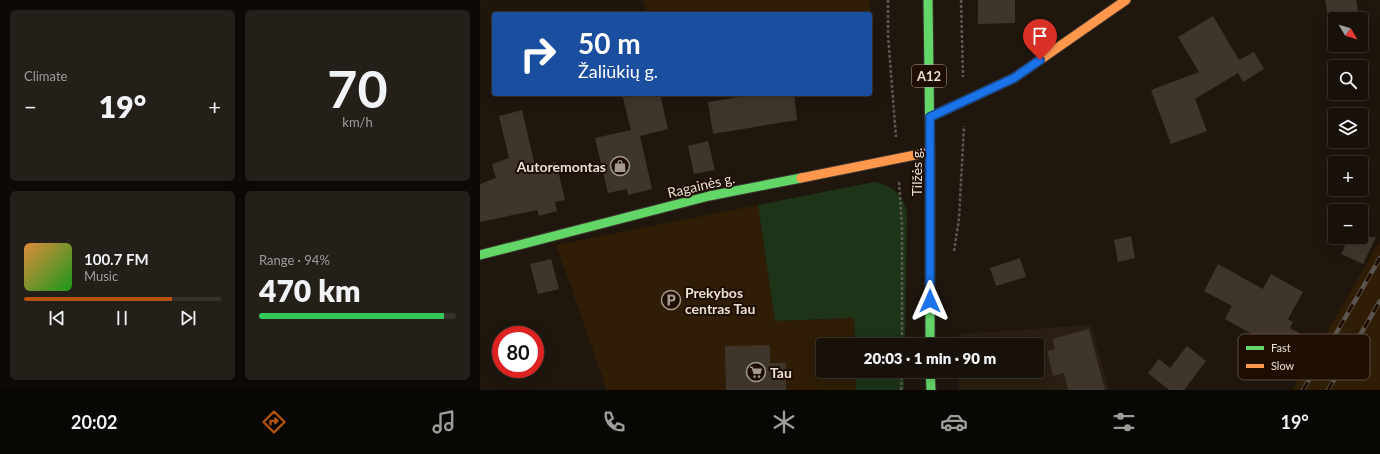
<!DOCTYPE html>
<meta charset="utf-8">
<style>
body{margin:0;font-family:Lato,sans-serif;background:#241f18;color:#f1f3f6;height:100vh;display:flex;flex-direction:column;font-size:15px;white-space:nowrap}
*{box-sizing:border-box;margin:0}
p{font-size:13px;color:#9e9d9c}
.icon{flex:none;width:22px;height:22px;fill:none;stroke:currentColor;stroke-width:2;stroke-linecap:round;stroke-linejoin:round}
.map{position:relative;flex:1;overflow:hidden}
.side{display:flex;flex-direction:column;gap:10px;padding:10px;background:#0d0906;width:480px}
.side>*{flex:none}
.guide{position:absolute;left:12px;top:12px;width:380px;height:84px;border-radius:4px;box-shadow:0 4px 16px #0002,0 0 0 1px #36312b;background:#1a4fa0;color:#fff;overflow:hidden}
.needle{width:26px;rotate:128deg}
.fabs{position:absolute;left:848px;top:12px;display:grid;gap:8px}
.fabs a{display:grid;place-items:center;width:40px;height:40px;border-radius:4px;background:#17110a;box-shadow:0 4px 16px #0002,0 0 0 1px #36312b;font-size:20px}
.speed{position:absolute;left:12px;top:326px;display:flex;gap:8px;font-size:20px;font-weight:700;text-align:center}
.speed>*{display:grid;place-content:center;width:52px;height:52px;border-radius:50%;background:#17110a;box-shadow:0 4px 16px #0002,0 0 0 1px #36312b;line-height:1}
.speed .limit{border:6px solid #d22;background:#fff;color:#111}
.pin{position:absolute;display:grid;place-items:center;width:34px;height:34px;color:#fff;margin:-41px -17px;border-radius:50% 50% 50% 0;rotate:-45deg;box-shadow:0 0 4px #0007}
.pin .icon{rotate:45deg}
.me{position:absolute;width:44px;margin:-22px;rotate:0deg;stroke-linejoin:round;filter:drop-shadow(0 0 3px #0008)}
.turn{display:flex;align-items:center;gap:14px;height:84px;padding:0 20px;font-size:18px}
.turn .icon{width:52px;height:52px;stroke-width:2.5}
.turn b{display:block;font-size:28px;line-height:34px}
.big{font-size:30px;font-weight:800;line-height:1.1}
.side .card{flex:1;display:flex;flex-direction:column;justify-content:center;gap:6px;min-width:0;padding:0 14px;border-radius:6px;background:#241f18}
.side .dial{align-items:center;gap:0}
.dial b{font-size:52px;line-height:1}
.song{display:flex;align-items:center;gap:12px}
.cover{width:48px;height:48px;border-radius:6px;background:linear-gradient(135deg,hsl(30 70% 55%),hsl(120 70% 35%))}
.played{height:4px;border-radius:2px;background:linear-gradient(90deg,#b45309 75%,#36312b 75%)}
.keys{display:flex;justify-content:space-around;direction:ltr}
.heat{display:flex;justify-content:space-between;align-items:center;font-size:22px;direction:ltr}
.charge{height:6px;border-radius:3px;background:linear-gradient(90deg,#34c759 94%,#36312b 0)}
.side .tiles{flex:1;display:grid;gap:10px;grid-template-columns:repeat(2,1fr)}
.trip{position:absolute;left:336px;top:338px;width:228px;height:40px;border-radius:4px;background:#17110a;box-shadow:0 4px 16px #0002,0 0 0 1px #36312b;font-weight:800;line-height:40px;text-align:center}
.tab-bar{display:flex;height:64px;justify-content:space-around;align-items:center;background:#090704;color:#9e9d9c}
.tab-bar .icon{width:28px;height:28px}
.tab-bar .active{color:#b45309}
.tab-bar b{font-size:18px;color:#f1f3f6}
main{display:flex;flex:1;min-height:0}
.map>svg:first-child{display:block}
</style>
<main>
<section class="side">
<div class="tiles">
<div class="card"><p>Climate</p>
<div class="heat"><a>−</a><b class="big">19°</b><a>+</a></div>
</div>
<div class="card dial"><b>70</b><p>km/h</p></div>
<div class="card">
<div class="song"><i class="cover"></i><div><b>100.7 FM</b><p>Music</p></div></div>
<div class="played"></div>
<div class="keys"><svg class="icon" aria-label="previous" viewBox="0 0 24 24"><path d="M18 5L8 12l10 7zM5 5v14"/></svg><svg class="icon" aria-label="pause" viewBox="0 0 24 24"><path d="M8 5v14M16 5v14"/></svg><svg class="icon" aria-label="next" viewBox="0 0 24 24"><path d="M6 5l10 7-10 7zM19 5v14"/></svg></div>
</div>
<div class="card"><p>Range · 94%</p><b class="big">470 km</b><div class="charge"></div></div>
</div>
</section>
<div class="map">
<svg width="900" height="390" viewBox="0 0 900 390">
<rect width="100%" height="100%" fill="#1f170e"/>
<!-- built -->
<g fill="#2f1d06">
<path d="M163 0H390V18V14H167Z"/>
<path d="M278 205 295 321 374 318 375 345H343V371H375L376 390H126L124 381 76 245Z"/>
<path d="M900 241V390H813Z"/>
</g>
<!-- industrial -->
<path fill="#2b1e12" d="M611 325 629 390H479V371H557V345H479V334Z"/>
<!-- green -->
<g fill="#1d3419">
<path d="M394 182C411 185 422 193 427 211L425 345H375L374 318 295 321 278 205Z"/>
<path d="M375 371H424V390H376Z"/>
</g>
<!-- building -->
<g fill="#3f362b">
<path d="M498 0H535V23L498 24Z"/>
<path d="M845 0H876L879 16 866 19H855V21L849 22Z"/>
<path d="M733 16 759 60 774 52 784 69 763 82 758 73 715 99 727 131 691 144 671 90 719 72 698 37Z"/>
<path d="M142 94H180L188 129 160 136 172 189 148 195 147 189 128 193 115 138 151 130Z"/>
<path d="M277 94H314L317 120 233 134 228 102Z"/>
<path d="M42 110 55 166 76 162 85 200 75 202 77 211 59 216 57 210 0 222V184L16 178 12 164 29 158 19 116Z"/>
<path d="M228 141 235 170 214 174 208 146Z"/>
<path d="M651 236 655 258 638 262 634 240Z"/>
<path d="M869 237H896L883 264 861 254Z"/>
<path d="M540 258 546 277 516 286 510 268Z"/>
<path d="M71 259 79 289 58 294 50 264Z"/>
<path d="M738 264 783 289 791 274 823 292 808 319 813 322 810 328 827 337 824 341 834 347 821 368 784 347 786 342 745 319 752 306 724 291Z"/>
<path d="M609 329 625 390H588L584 373 573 376 567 351 575 349 572 339Z"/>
<path d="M290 345V363H306V390H246L245 346Z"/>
<path d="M707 346 726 361 704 390H689L668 373 679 359 690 368Z"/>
</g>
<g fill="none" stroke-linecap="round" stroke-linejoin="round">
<defs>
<g id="fast">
<path d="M448 0 450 152V345"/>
<path d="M0 255 229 196 321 178"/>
<path d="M450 371 451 390"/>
</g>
<g id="slow">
<path d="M450 117 534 78 646 0"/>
<path d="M321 178 450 152"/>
</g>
</defs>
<!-- fast casing -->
<use href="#fast" stroke="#3a342e" stroke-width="11"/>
<!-- slow casing -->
<use href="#slow" stroke="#3a342e" stroke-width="11"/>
<!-- path -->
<g stroke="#5f5852" stroke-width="2.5" stroke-dasharray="3 2" stroke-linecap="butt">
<path d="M408 0V35L416 137"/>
<path d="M481 0 483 77"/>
<path d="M419 182 422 225V345"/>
<path d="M474 251 479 219 484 126"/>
<path d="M475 371V378"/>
<path d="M421 390 422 371"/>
</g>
<!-- fast -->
<use href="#fast" stroke="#63d668" stroke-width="9"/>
<!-- slow -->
<use href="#slow" stroke="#ff974d" stroke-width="9"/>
<defs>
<g id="rail">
<path d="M823 390 900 258"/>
<path d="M848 390 900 301"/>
</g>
</defs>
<!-- rail casing -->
<use href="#rail" stroke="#5b554f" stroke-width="4.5"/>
<!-- rail -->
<use href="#rail" stroke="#1d0e01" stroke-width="3" stroke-dasharray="9" stroke-linecap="butt"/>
</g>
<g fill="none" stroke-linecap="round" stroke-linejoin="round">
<defs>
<path id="route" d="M450 301V117L534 78 560 60"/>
</defs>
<!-- route casing -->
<use href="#route" stroke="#114b97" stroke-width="10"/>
<!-- route -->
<use href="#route" stroke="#1a73e8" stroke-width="7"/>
</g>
<!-- icons -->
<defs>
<symbol id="shop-ring" viewBox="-11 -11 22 22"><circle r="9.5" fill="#1d0e01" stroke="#a3998f" stroke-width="1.5"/><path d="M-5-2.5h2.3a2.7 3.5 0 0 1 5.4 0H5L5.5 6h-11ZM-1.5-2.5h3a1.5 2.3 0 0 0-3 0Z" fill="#a3998f"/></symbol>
<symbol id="parking-ring" viewBox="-11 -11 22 22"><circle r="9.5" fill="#1d0e01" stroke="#a3998f" stroke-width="1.5"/><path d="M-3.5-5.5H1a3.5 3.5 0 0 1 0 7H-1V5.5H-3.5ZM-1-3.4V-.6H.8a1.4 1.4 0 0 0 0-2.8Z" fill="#a3998f"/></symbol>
<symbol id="supermarket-ring" viewBox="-11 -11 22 22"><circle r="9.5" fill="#1d0e01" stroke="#a3998f" stroke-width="1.5"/><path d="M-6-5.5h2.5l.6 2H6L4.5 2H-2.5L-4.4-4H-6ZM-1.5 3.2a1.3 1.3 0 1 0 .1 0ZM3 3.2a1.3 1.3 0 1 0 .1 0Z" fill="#a3998f"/></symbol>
</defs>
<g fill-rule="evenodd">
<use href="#shop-ring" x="129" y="155" width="22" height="22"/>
<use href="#parking-ring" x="180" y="289" width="22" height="22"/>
<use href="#supermarket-ring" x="265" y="361" width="22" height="22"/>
</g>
<g text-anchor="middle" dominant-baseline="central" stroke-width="4" stroke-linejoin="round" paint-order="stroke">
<!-- shield labels -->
<rect fill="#1d0e01" stroke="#aca095" stroke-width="1" x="432" y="65" width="34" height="22" rx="3"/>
<g font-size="13" font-weight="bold" fill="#eadfd4">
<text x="449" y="76">A12</text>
</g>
<!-- poi labels -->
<g font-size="14" font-weight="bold" fill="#eadfd4" stroke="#1d0e01" text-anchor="start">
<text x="126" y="166" text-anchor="end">Autoremontas</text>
<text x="205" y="292">Prekybos<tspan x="205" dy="16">centras Tau</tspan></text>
<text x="290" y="372">Tau</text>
</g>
<!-- street labels -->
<g font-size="14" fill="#eadfd4" stroke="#1d0e01">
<text transform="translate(436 172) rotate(-90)">Tilžės g.</text>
<text transform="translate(221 185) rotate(-13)">Ragainės g.</text>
</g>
</g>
<!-- legend -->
<rect x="758" y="334" width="132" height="46" rx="6" fill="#1d0e01" stroke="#5a4d40" stroke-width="1"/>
<rect x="766" y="346" width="18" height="4" fill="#63d668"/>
<rect x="766" y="364" width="18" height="4" fill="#ff974d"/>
<g font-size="11" fill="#eadfd4">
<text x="791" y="352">Fast</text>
<text x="791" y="370">Slow</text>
</g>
</svg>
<div class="fabs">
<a><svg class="needle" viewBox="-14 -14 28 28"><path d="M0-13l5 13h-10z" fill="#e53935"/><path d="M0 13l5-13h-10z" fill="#9e9d9c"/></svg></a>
<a><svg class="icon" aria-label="search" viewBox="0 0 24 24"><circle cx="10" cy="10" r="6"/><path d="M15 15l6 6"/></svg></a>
<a><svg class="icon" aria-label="layers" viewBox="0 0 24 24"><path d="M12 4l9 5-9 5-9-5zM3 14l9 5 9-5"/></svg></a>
<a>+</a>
<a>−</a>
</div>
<div class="speed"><div class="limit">80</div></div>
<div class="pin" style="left:560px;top:60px;background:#d93025"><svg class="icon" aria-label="arrive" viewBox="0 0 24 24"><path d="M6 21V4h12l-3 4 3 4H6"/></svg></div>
<svg class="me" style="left:450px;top:301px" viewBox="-20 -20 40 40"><path d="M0-17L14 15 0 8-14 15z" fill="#1a73e8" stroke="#fff" stroke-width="4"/></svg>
<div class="trip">20:03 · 1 min · 90 m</div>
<div class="guide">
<div class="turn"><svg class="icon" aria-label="right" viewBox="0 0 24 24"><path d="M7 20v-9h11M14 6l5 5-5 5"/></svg><div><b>50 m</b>Žaliūkių g.</div></div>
</div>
</div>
</main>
<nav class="tab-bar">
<b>20:02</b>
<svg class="icon active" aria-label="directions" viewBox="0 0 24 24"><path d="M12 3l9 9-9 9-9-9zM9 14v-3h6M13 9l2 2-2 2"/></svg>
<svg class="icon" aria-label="music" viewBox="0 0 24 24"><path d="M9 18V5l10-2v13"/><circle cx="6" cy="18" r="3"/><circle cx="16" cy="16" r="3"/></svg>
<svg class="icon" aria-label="phone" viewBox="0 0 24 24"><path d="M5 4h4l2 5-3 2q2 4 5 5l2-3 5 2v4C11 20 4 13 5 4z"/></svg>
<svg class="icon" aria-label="climate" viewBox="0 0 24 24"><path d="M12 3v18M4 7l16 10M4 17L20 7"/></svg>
<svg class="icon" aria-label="car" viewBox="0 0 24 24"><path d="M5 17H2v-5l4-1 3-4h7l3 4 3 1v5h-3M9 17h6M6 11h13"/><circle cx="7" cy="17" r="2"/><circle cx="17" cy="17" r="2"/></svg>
<svg class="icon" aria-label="filters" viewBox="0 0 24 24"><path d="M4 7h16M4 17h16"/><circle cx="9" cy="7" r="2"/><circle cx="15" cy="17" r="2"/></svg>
<b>19°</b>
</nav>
